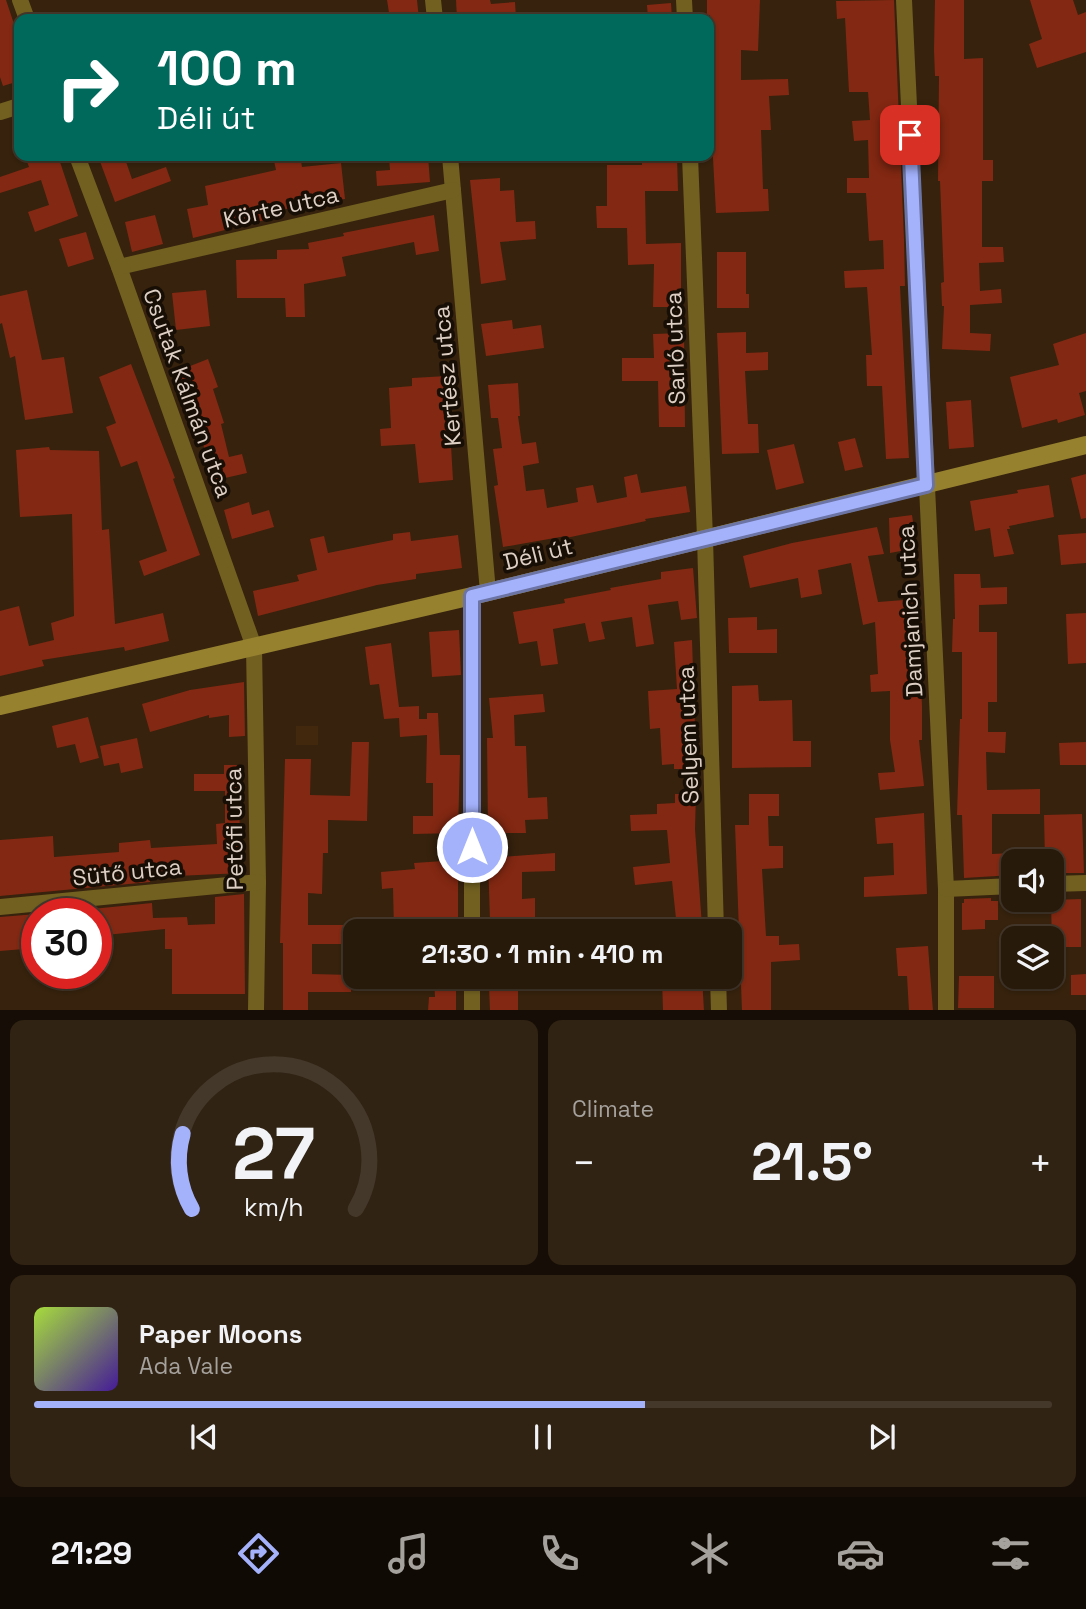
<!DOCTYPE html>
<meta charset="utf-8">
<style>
body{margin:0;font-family:"Space Grotesk",sans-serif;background:#302313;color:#f1f3f6;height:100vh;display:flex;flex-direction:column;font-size:26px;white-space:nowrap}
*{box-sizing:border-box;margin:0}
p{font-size:23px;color:#a5a19c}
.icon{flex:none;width:38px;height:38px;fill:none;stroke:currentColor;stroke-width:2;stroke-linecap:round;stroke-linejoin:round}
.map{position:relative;height:1010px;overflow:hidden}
.drawer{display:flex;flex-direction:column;gap:10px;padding:10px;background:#160e06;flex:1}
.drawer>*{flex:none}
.banner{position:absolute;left:14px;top:14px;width:700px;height:147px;border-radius:14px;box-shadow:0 2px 5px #0004,0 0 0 2px #44382b;background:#00695c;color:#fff;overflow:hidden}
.controls{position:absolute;left:1001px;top:849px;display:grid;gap:14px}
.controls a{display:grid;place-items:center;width:63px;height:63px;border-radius:14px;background:#281a0a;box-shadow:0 2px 5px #0004,0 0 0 2px #44382b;font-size:35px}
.speed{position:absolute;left:21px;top:898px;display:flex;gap:14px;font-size:35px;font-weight:700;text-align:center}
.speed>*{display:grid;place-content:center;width:91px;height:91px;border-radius:50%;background:#281a0a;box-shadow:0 2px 5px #0004,0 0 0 2px #44382b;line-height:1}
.speed .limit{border:10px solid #d22;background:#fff;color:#111}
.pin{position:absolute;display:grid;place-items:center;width:60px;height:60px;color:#fff;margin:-30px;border-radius:14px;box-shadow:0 4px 10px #0006}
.me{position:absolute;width:77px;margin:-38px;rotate:0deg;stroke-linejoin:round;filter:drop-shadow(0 0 5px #0008)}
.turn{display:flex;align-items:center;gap:24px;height:147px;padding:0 28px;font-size:32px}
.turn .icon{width:91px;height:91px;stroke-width:2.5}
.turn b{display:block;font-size:49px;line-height:60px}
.big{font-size:52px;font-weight:700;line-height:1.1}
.drawer .widget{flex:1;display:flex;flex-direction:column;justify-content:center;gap:10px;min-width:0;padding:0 24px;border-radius:14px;background:#302313}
.drawer .dial{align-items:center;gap:0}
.dial svg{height:182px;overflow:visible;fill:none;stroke:#44382b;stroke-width:7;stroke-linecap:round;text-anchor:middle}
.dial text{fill:#f1f3f6;stroke:none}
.song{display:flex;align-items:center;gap:21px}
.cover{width:84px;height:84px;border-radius:10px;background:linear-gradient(135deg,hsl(80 70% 55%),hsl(260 70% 35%))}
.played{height:7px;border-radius:4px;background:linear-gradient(90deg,#a4b2fc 60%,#44382b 60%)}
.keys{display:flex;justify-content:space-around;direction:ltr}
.heat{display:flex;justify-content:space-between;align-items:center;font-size:38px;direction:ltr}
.drawer .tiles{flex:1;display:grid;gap:10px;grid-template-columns:1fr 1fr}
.widget:last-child{grid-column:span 2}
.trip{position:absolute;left:343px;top:919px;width:399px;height:70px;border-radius:14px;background:#281a0a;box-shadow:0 2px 5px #0004,0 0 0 2px #44382b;font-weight:700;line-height:70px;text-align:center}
.dock{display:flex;height:112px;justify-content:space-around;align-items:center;background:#100a04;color:#a5a19c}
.dock .icon{width:49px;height:49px}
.dock .selected{color:#a4b2fc}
.dock b{font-size:32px;color:#f1f3f6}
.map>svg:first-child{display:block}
</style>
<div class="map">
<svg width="1086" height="1011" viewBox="0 0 1086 1011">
<rect width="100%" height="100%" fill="#36220d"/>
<!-- built -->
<rect fill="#42290d" x="296" y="726" width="22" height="19"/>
<!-- building -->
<g fill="#832812">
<path d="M0 0H6L19 39V81L3 86 0 77Z"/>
<path d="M387 0H417L419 19H390Z"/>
<path d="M456 0H490L491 4 515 2 516 19H457Z"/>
<path d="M707 0H760L758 51 741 50V80L788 79 789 95 769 96 771 130H761L763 189H768L769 211 716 213 712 140H715L713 97H711L710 15H707Z"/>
<path d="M894 0 904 239 905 286H900L909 458 886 459 882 386H867L866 355H872L867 287 845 288 844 271 884 269 883 240 869 241 866 193H847V178H869L868 140 854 141 852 121 870 120 868 92H849L845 18 837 19 836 1Z"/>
<path d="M935 0H964V59L983 58V160H993V181H982V247H1003L1004 262 979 263 980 291 1001 289 1002 303 970 305V333L991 334 990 351 942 349 944 306H942L941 283 944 282 940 181H938L939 76H935L934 50Z"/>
<path d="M1030 0H1073L1078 15 1086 12V52L1037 68 1029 44 1042 39Z"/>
<path d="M671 3 672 19H648L647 5Z"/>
<path d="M25 156H58L78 216 35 232 28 212 49 205 41 180 0 193V177L29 167Z"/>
<path d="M98 156H124L132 179 166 167 171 181 115 202Z"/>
<path d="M273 156H300L302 167 341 163 345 199 309 204 264 214 265 220 193 238 187 209 208 205 205 186 276 170Z"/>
<path d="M428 156 430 182 377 186 376 171 390 170 389 158Z"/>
<path d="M677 157 678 191H645L646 244 681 243V307H653L654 264 628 265 627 228H597L596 206H607V165H642V158Z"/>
<path d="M500 178V191L514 190 516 222 535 221 536 239 500 242 506 280 481 284 470 180Z"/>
<path d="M155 215 163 244 132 252 125 222Z"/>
<path d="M434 215 439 251 416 255 414 242 342 257 346 276 304 284 305 317H286L285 298H237L236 260 277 259V250L309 249 308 243 344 236 343 233Z"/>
<path d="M86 232 94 259 68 267 59 239Z"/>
<path d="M717 252H746V294H749V308H717Z"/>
<path d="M27 290 42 360 64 357 73 413 25 420 15 356 10 358 2 323 0 324V296Z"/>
<path d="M206 290 210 326 176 330 172 293Z"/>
<path d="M512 320 513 329 541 325 544 348 486 356 481 324Z"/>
<path d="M746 332V353L768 352V370L745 371 748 424H758L759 453 722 454 717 333Z"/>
<path d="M684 333 685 427H659L658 381H622V358H654L653 334Z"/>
<path d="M1086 333V391L1079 393 1085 415 1058 423 1057 419 1022 428 1010 377 1059 365 1053 344Z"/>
<path d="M208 359 218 387 213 389 224 423 221 424 229 457 242 454 247 473 212 481 200 431 196 433 175 372Z"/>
<path d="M131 364 175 478 173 479 200 555 144 576 139 561 167 551 137 461 121 467 106 427 116 423 99 377Z"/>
<path d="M447 376 453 480 419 483 415 444 381 446 380 429 391 428 389 388 412 386V378Z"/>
<path d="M518 383 520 416H518L522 444 536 442 539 463 523 466 526 491 544 489 547 508 578 502 576 488 593 485 597 503 627 497 624 477 637 474 641 493 686 486 690 512 645 519 646 521 566 538V536L503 547 494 486 498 485 493 449 502 448 498 418H491L488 385Z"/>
<path d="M971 400 974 447 949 449 946 402Z"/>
<path d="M855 438 863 467 845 471 838 442Z"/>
<path d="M794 444 804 483 776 490 767 450Z"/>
<path d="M49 447 50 450 99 451 102 530 109 529 115 624 163 613 169 641 125 651 124 647 42 660 44 666 0 676V611L19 606 29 646 54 640 51 623 74 616 72 514 20 517 16 450Z"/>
<path d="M1086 474V518L1081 519 1071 478Z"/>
<path d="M1049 485 1054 517 1009 526 1010 529H1007L1014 554 994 557 990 528 975 531 970 501 1018 493 1017 490Z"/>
<path d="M249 502 252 515 269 510 274 527 232 539 224 510Z"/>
<path d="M912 515 917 548 890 553 889 518Z"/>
<path d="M877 527 884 554 868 556 878 602 917 599 922 706V740H919L924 786 880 790 878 773 895 772 890 740V691L871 692 870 675 878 674 875 622 863 625 851 563 818 570 822 594 801 598 798 578 750 588 743 556 792 543Z"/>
<path d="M410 532 411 541 458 535 462 568 416 574V579L377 585 258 616 253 591 299 581 297 575 317 570 310 539 324 536 328 553 393 540V534Z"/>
<path d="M1086 533V563L1061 565 1058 535Z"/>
<path d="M693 568 697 618 681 620 678 601 648 605 654 644 636 647 632 617 601 622 605 639 589 642 585 623 553 629 558 664 541 666 537 641 519 644 513 612 565 603 564 599 611 590 610 588 661 579V572Z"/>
<path d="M954 574H980L981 588 1007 587V604L979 605V632H997V702H988V732H1006L1005 753 986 752 987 790 1040 789V814H992V854L1012 853 1013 875 964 878 962 815H957L960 719H962V652H952L953 619H955Z"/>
<path d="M1086 613V663L1068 664 1066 614Z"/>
<path d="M757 617V630L777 629V653H729L728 618Z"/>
<path d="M459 630 461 675 432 677 429 632Z"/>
<path d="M692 640 695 726 687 727 690 769H674V764L662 765 660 728 650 729 648 691 677 689 674 642Z"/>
<path d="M391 643 399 707 419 706V719H427V713H438L440 755H460L458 833 413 834V816H433V783H426L427 735 400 737 399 718 384 719 379 684 370 685 365 647Z"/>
<path d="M244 682 245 736 229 737V715L209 718V715L150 732 142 704 190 690Z"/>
<path d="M758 685 759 701 792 700 793 741H811V767L732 768V686Z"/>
<path d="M543 694 545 712 514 715 515 746H526L528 798 547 797 548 819 525 820 526 833H488L487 738H493L489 698Z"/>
<path d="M88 717 99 758 80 763 75 744 57 748 52 726Z"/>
<path d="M137 738 143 768 121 773 119 763 104 766 100 746Z"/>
<path d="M352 742H369L367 821 328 820V853H323L322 894 308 893V925H355V944H312V974L352 975 351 992H308V1011H283V943H280L285 759H311L310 795 350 796Z"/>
<path d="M1086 742V765H1060L1059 743Z"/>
<path d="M224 765H243L242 812H239L243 873 154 877V879L150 880V882L0 896V840L53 836 54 857 119 852V843L150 840 151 848 217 844 216 824 225 823V791H194V774H224Z"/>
<path d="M675 794H696L695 829 702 926 677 928 672 881 635 885 633 867 670 863 667 830 631 831 630 815 657 814V804L675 803Z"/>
<path d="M749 794H779V816H768L769 846H783V868L762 869 766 936H779V945L799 944 800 960 771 962V1011H742L735 825H749Z"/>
<path d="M924 813 927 894 864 897V877L894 875 893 843 877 844 875 818Z"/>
<path d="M1082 814 1084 873H1052V861H1045L1044 815Z"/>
<path d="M555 853V871L522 872V899L535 898V921H490L488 858Z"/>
<path d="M458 860V930L394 931 393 888 382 889 381 872 415 869 414 863Z"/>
<path d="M244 894 245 994H172V949H165V929L96 936V914H42L152 903 153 918 187 917 188 925 215 924V897Z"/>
<path d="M991 898V901H998V920H985V929L962 930V903H964V899Z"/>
<path d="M1081 899V947H1052L1051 900Z"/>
<path d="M37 914V937L23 939 24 949 0 951V917Z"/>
<path d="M928 946 933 1011H909L907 976H898L896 948Z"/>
<path d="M1086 974V995H1071V975Z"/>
<path d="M434 976H456V1011H428L429 997H435Z"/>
<path d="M662 976H702L704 1011H663Z"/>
<path d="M959 976H994V1008H958Z"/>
<path d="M489 986H518V1011H490Z"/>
</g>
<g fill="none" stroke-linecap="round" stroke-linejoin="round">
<!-- street -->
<g stroke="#716020" stroke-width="16">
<path d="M20 0 27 19"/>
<path d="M433 0 435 19"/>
<path d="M684 0 685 19"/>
<path d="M904 0 946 889V1011"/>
<path d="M0 112 19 106"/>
<path d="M77 156 119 267 254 647 258 882 256 1011"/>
<path d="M450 156 488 592"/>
<path d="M690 156 705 538 716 931"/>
<path d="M119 267 453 190"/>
<path d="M472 596V931"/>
<path d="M1052 884 1086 883"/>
<path d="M946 889 1013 886"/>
<path d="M0 907 258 882"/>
<path d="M718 976 719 1011"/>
<path d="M472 1011V976"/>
</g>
<!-- secondary -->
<path stroke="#96812f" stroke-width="18" d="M0 706 472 596 1086 445"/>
</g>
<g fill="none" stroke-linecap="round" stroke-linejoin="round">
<defs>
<path id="route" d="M472 847V596L926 485 910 135"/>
</defs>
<!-- route casing -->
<use href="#route" stroke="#6b74a4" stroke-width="18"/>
<!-- route -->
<use href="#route" stroke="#a4b2fc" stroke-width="12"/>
</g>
<g text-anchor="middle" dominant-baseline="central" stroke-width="7" stroke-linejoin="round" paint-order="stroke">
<!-- street labels -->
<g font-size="23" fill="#ddcfc3" stroke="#170e06">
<text transform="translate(281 207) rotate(-13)">Körte utca</text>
<text transform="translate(675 348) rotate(-92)">Sarló utca</text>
<text transform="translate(447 376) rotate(-95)">Kertész utca</text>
<text transform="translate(188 393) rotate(70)">Csutak Kálmán utca</text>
<text transform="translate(538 554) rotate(-14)">Déli út</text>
<text transform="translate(910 611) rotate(-93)">Damjanich utca</text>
<text transform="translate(688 735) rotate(-92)">Selyem utca</text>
<text transform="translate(234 829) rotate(-91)">Petőfi utca</text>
<text transform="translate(127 872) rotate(-6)">Sütő utca</text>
</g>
</g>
</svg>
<div class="controls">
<a><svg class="icon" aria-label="sound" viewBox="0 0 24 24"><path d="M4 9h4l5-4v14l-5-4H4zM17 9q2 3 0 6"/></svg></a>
<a><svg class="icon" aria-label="layers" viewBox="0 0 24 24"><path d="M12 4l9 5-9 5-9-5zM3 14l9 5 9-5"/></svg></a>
</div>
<div class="speed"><div class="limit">30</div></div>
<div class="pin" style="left:910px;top:135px;background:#d93025"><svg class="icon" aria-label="arrive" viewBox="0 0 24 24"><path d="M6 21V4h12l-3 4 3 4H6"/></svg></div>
<svg class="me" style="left:472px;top:847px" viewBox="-20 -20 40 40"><circle r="17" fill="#a4b2fc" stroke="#fff" stroke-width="3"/><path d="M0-11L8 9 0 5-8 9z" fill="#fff"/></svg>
<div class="trip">21:30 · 1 min · 410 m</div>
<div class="banner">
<div class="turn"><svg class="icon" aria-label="right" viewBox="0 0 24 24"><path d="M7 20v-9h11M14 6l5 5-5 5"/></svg><div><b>100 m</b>Déli út</div></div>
</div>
</div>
<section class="drawer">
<div class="tiles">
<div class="widget dial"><svg viewBox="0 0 100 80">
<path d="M14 69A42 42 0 1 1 86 69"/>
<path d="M14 69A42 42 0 0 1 10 36" stroke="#a4b2fc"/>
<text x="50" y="56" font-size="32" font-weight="700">27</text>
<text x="50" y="72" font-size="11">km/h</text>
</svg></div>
<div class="widget"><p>Climate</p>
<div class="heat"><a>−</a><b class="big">21.5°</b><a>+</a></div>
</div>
<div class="widget">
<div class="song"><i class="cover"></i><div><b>Paper Moons</b><p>Ada Vale</p></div></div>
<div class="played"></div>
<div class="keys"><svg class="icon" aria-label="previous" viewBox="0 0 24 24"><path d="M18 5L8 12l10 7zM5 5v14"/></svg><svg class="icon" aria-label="pause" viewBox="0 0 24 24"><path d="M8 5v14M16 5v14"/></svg><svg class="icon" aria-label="next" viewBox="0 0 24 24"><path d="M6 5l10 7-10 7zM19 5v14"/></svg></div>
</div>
</div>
</section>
<nav class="dock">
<b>21:29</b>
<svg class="icon selected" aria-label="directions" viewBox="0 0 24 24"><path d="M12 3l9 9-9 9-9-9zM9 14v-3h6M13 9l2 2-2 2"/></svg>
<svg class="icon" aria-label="music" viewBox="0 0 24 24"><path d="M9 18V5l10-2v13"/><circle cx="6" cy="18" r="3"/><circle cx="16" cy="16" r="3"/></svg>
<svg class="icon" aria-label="phone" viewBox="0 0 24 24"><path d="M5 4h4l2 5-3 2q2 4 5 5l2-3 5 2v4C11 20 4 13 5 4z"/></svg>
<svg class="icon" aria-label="climate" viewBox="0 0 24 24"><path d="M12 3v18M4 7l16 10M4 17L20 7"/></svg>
<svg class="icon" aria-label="car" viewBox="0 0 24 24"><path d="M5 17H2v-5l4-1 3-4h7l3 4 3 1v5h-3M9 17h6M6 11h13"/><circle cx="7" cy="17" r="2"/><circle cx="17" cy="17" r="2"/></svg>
<svg class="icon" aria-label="filters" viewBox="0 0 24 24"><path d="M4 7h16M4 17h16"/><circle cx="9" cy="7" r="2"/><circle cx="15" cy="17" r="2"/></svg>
</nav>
